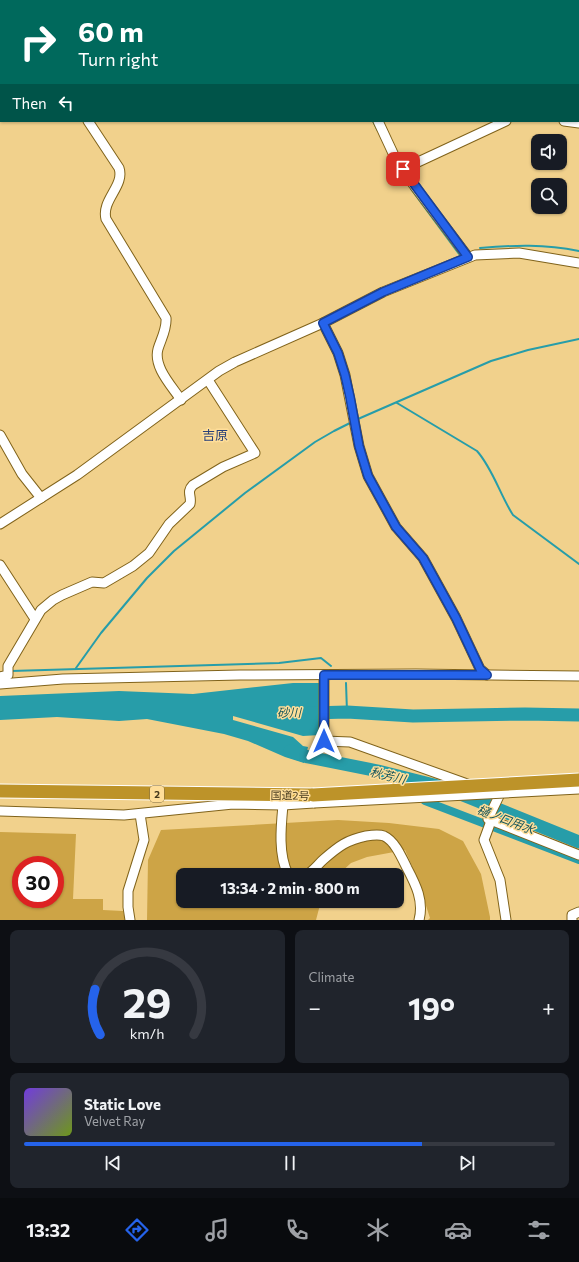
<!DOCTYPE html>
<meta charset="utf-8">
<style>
body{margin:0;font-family:Commissioner,"Noto Sans JP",sans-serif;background:#20242c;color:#f1f3f6;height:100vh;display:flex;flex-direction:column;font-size:15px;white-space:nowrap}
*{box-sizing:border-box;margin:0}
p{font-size:13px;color:#9ea1a6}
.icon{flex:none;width:22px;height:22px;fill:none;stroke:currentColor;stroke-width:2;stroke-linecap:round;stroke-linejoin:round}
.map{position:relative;height:920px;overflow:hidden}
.panel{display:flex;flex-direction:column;gap:10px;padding:10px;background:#0d0f14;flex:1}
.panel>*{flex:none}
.top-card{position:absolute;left:0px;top:0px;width:579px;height:122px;box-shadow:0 1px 3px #0004;background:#00695c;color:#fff;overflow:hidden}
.controls{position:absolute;left:531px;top:134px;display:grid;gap:8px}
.controls a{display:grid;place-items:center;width:36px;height:36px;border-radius:8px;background:#171b24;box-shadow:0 1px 3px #0004;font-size:20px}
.speed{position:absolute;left:12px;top:856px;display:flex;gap:8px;font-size:20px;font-weight:700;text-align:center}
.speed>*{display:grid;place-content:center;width:52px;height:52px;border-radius:50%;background:#171b24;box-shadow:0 1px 3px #0004;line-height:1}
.speed .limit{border:6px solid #d22;background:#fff;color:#111}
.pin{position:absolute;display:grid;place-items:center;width:34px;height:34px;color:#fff;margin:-17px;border-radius:8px;box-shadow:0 2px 6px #0006}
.me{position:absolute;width:44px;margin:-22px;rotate:0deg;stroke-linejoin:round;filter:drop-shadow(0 0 3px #0008)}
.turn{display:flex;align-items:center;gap:14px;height:84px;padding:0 12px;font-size:18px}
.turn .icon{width:52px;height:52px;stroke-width:2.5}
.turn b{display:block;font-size:28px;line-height:34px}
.then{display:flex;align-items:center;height:38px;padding:0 12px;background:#0003;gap:8px;font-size:15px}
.big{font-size:30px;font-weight:700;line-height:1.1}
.panel .card{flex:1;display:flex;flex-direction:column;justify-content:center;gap:6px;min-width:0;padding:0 14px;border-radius:8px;background:#20242c}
.panel .dial{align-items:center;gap:0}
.dial svg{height:104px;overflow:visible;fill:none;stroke:#363941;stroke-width:7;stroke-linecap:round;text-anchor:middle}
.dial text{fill:#f1f3f6;stroke:none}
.song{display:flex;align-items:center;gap:12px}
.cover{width:48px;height:48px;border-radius:6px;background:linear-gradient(135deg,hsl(260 70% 55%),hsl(80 70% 35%))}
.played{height:4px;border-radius:2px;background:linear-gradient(90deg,#2563eb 75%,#363941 75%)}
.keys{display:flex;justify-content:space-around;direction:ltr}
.heat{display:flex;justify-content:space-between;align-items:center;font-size:22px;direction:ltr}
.panel .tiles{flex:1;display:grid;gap:10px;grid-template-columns:1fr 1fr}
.card:last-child{grid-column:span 2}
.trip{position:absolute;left:176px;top:868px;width:228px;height:40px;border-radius:8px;background:#171b24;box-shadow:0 1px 3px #0004;font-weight:700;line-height:40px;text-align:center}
.menu{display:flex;height:64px;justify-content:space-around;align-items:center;background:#090b0e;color:#9ea1a6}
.menu .icon{width:28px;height:28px}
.menu .active{color:#2563eb}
.menu b{font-size:18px;color:#f1f3f6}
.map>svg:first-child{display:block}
</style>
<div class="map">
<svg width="579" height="920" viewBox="0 0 579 920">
<rect width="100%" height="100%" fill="#f1d18c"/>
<!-- green -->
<g fill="#cda446" fill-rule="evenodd">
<path d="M338 820 389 823 439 829 463 841 481 874 490 917V920H428L430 918 416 875 405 850 367 857 351 863 338 875H183V901H321L316 920H147L148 860 161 830Z"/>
<path d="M0 832 76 834 73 899H103V910L123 911 125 920H0ZM21 865H55V899H21Z"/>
</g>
<!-- water -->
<path fill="#279da9" d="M293 683H320V735L303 736 233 716V720L293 737 303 746 308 747 304 763 285 757 248 741 224 734 147 719 119 721 57 717 0 720V696L119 691 193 694Z"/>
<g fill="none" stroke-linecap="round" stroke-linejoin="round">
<!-- stream -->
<g stroke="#279da9" stroke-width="2">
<path d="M312 0 313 1"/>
<path d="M200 1 202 0"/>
<path d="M0 89 1 90"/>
<path d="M373 121 378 131"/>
<path d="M411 189 459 254H460"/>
<path d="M480 248C515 245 544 244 579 251"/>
<path d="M397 403 477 451C493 469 500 495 513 515L579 564"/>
<path d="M358 419 491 361 528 350 579 339"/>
<path d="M76 668 101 633 147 578 174 551 245 493 315 442 334 431 352 422"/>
<path d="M11 671 279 663 321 658 331 666"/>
<path d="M346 683 347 712"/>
</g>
<!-- canal -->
<path stroke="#279da9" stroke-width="8" d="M425 801 579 860"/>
<!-- river -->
<g stroke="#279da9" stroke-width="13">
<path d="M311 713 347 712 413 716 525 714 579 715"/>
<path d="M290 751 308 757 378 771 438 786"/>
<path d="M458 793 579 842"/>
</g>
<defs>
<g id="minor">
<path d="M46 0V1"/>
<path d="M318 0V1"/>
<path d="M212 1 214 0"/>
<path d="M0 96H1"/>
<path d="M88 121 119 168C125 186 101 200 106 219L166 318C167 329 161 339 158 349 153 367 172 386 181 400"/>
<path d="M378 121 398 164 468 257"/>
<path d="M564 121 579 123"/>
<path d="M403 169 506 121"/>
<path d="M323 323 338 353 345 375 359 446 368 476 396 527 423 558 456 618 480 669 487 675"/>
<path d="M0 435 22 474 41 498"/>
<path d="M0 524 77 475 219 371 235 362 323 323 383 292 475 255 519 253 579 263"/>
<path d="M0 565 35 619"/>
<path d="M324 675V741L350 742 470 785"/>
<path d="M0 677 8 675V666L41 610 53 600 62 595 92 582 104 583 133 566 149 553 169 524 190 504C192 496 186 492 193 485L223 467 255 453 208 380"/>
<path d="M0 684 63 679 240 675 416 674 579 676"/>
<path d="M499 796 488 819 579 855"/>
<path d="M283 805C281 826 278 855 288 874L291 875"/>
<path d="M0 811 124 815 233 804 283 805 314 803"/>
<path d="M491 821 484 840 500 880 506 920"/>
<path d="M306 875C314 871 318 864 324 859 339 846 347 840 366 836 372 835 379 834 384 836 395 841 402 858 407 868 416 885 424 901 419 920"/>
<path d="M130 920 128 907V891L144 840 140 814"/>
<path d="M572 920V915L579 912"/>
</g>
<path id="highway" d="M0 791 313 795"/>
</defs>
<!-- minor casing -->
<use href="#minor" stroke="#80631b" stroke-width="11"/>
<!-- highway casing -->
<use href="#highway" stroke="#fff" stroke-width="15"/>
<!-- minor -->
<use href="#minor" stroke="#fff" stroke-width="9"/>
<!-- highway -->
<use href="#highway" stroke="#bd9329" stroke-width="13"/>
<defs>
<path id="minor-bridge" d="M314 803 579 789"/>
<path id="highway-bridge" d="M313 795 579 780"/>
</defs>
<!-- minor-bridge casing -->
<use href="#minor-bridge" stroke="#80631b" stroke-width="11" stroke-linecap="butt"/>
<!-- highway-bridge casing -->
<use href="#highway-bridge" stroke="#fff" stroke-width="15" stroke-linecap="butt"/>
<!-- minor-bridge -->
<use href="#minor-bridge" stroke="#fff" stroke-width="9"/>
<!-- highway-bridge -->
<use href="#highway-bridge" stroke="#bd9329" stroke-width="13"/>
</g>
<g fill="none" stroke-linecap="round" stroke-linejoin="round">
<defs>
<path id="route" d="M324 741V675H487L480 669 456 618 423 558 396 527 368 476 359 446 350 397 345 375 338 353 323 323 383 292 468 257 403 169"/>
</defs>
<!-- route casing -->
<use href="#route" stroke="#184099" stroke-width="10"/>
<!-- route -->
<use href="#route" stroke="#2563eb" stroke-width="7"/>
</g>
<g text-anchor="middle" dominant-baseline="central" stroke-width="3" stroke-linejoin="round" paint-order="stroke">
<!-- shield labels -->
<rect fill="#ffde99" stroke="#7e6b43" stroke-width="1" x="150" y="786" width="14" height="16" rx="3"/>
<g font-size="10" font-weight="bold" fill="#473a1e">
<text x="157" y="794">2</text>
</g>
<!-- street labels -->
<g font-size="11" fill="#473a1e" stroke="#ffde99">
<text transform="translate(290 795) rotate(1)">国道2号</text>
</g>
<!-- water labels -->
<g font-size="12" font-style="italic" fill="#16555b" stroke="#ffde99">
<text x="289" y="712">砂川</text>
<text transform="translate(388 775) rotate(13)">秋芳川</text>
<text transform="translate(506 819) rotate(21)">樋ノ口用水</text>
</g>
<!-- quarter labels -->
<g font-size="13" fill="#294078" stroke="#ffde99">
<text x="215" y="435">吉原</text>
</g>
</g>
</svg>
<div class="controls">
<a><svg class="icon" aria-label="sound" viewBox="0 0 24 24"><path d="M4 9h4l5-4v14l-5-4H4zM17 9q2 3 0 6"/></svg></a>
<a><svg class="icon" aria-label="search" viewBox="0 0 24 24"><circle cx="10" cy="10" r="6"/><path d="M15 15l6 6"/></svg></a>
</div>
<div class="speed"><div class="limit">30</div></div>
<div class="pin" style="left:403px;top:169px;background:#d93025"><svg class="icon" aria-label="arrive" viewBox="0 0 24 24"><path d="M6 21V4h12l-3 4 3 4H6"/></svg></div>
<svg class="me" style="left:324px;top:741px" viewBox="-20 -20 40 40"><path d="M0-17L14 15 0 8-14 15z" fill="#2563eb" stroke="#fff" stroke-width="4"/></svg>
<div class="trip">13:34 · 2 min · 800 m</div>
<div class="top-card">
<div class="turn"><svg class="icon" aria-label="right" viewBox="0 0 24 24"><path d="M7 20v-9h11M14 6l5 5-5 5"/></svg><div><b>60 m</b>Turn right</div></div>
<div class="then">Then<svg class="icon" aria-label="left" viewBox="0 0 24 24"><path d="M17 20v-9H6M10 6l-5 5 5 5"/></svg></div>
</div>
</div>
<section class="panel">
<div class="tiles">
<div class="card dial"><svg viewBox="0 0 100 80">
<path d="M14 69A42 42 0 1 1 86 69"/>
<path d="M14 69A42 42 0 0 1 10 34" stroke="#2563eb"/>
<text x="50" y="56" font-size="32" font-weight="700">29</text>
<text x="50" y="72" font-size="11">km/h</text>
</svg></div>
<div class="card"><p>Climate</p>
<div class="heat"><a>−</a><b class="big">19°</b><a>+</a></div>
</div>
<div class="card">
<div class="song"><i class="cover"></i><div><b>Static Love</b><p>Velvet Ray</p></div></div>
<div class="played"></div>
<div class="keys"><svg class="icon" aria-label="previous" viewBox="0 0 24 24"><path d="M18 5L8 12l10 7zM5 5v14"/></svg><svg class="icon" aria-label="pause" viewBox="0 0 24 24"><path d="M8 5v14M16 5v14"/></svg><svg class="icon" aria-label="next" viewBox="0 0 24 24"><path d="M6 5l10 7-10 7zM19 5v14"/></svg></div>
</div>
</div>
</section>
<nav class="menu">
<b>13:32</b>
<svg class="icon active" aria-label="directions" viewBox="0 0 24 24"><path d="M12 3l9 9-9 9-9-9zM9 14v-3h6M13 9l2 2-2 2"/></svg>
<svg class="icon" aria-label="music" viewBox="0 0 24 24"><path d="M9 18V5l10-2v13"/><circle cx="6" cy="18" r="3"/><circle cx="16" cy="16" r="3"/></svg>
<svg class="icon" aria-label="phone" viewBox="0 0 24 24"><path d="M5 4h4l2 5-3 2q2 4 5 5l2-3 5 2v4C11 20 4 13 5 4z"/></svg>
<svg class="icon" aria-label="climate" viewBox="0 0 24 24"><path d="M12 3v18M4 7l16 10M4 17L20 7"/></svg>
<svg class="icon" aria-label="car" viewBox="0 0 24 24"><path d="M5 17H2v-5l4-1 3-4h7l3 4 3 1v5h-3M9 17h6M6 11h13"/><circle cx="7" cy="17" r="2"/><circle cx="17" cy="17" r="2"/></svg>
<svg class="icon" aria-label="filters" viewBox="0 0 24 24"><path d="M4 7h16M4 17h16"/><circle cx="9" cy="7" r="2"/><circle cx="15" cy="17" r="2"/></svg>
</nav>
